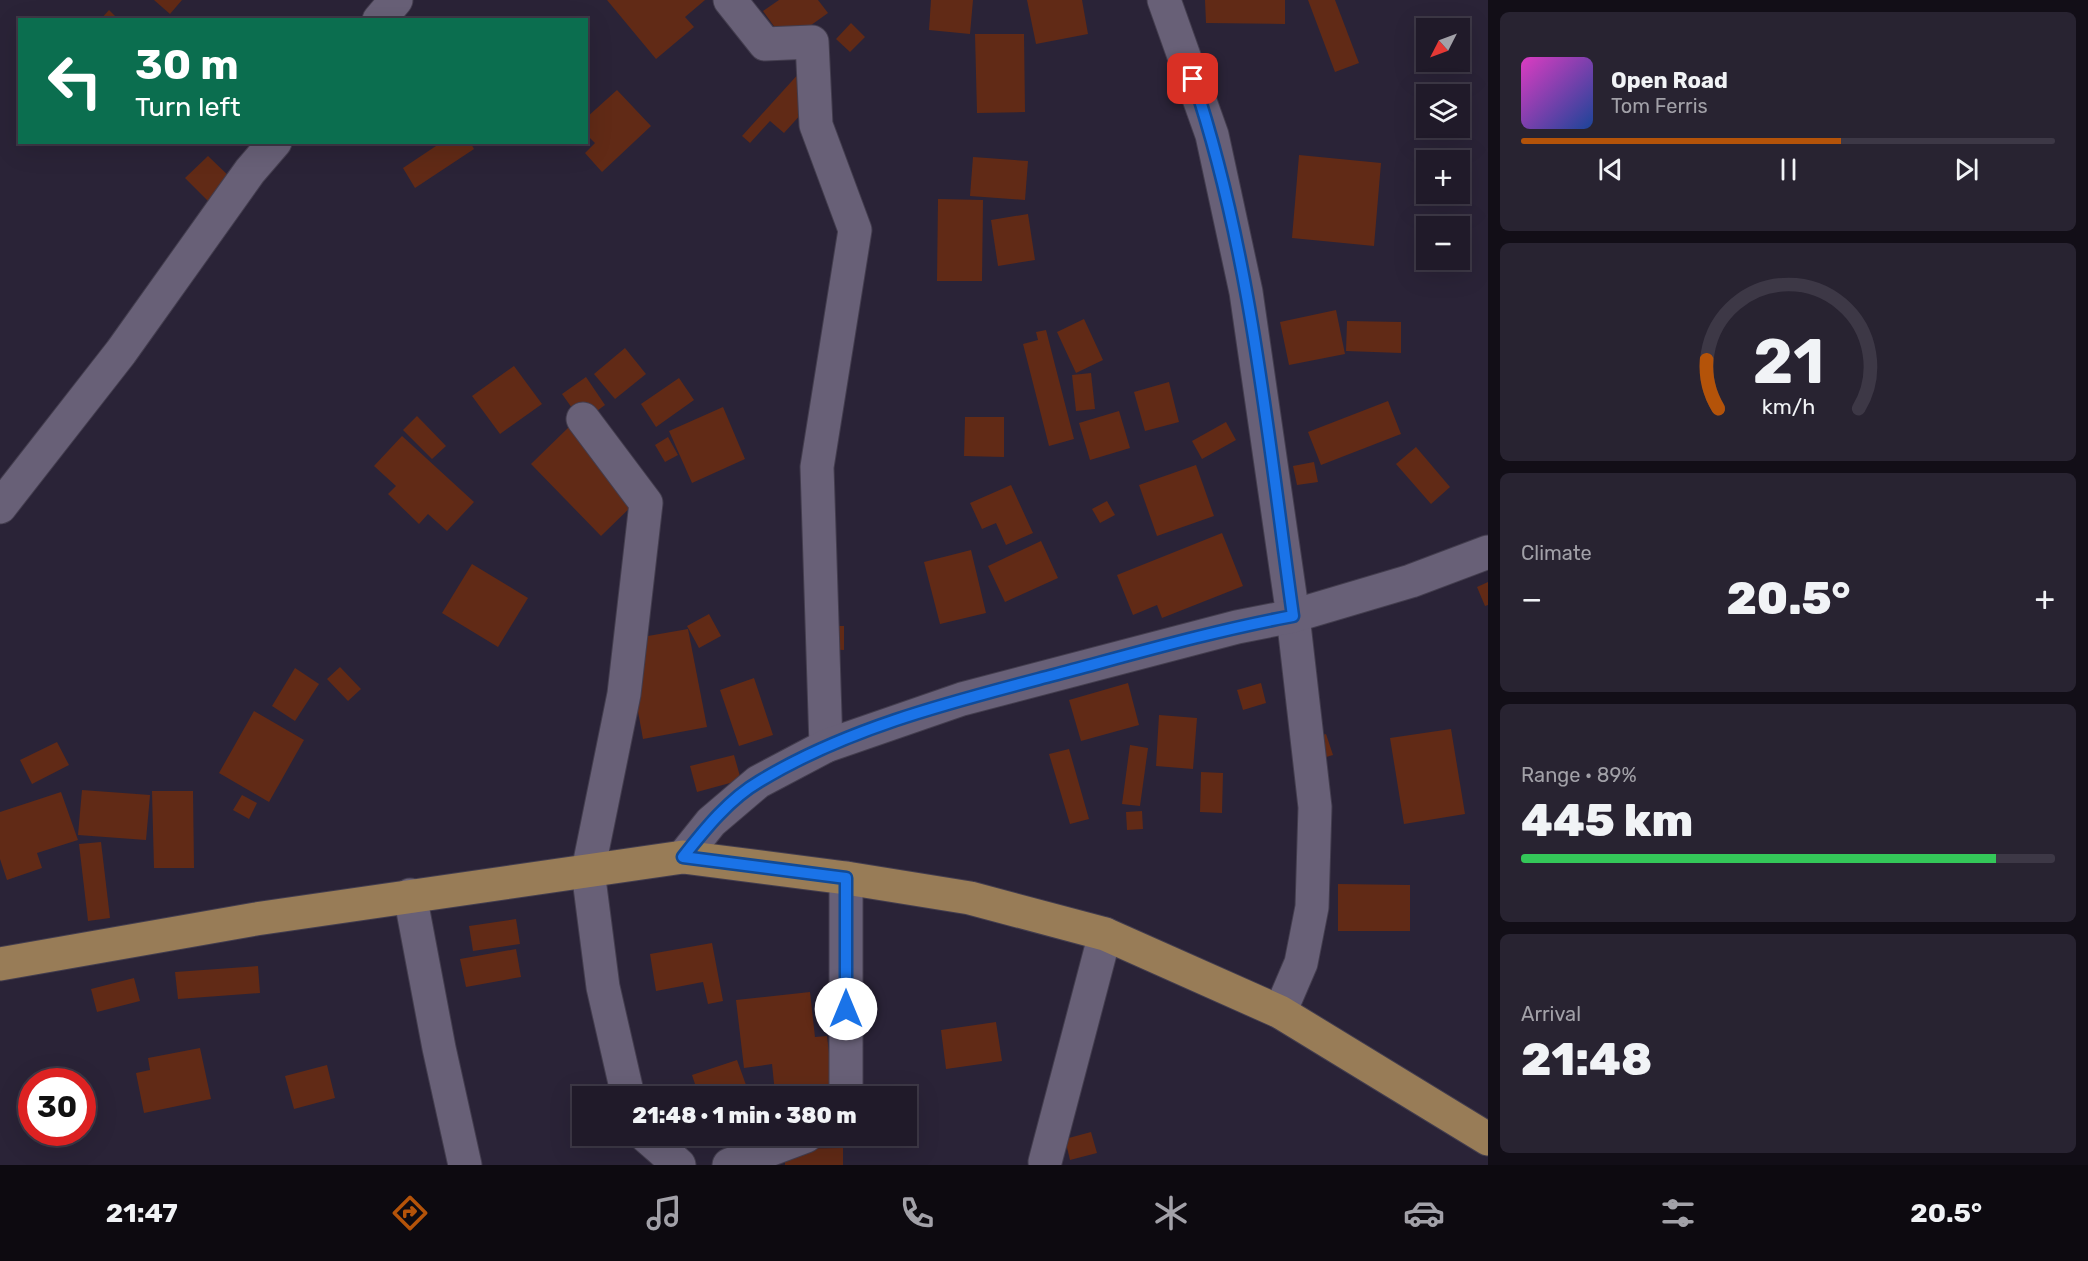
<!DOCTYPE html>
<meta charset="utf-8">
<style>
body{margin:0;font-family:Rubik,sans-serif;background:#282331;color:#f1f3f6;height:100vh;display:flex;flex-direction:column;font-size:22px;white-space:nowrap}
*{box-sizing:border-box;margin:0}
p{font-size:20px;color:#a2a1a8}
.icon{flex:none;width:33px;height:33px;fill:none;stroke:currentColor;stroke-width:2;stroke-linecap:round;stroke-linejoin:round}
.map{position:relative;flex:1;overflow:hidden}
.sheet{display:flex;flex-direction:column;gap:12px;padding:12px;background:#120e17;width:600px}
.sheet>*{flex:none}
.guide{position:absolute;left:18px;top:18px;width:570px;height:126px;border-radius:0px;box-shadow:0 6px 24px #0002,0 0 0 2px #3d3846;background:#0b6e4f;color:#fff;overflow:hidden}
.needle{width:39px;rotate:228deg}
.buttons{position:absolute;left:1416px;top:18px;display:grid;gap:12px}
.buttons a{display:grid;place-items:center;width:54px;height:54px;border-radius:0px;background:#201a29;box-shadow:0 6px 24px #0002,0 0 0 2px #3d3846;font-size:30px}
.speed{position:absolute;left:18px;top:1068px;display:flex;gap:12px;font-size:30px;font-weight:700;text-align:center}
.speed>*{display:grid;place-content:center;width:78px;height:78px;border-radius:50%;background:#201a29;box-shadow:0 6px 24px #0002,0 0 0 2px #3d3846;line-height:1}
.speed .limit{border:9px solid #d22;background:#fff;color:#111}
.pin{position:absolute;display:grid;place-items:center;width:51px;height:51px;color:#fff;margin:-26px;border-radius:12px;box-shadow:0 3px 9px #0006}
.me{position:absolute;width:66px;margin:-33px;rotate:0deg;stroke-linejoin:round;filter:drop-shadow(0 0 4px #0008)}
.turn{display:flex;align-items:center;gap:21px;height:126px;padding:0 18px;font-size:27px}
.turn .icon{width:78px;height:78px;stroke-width:2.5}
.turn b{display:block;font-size:42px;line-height:51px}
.big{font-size:45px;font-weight:800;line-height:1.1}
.sheet .widget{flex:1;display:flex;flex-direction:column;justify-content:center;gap:9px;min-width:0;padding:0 21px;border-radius:9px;background:#282331}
.sheet .dial{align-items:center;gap:0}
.dial svg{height:156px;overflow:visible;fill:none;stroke:#3d3846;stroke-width:7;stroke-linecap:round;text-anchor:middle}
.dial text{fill:#f1f3f6;stroke:none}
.song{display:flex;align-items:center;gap:18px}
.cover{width:72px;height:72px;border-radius:9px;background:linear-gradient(135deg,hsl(310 70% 55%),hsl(220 70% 35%))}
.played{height:6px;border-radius:3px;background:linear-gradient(90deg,#b45309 60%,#3d3846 60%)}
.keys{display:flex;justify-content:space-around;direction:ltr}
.heat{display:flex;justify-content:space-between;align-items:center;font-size:33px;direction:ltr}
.charge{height:9px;border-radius:4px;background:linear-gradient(90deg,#34c759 89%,#3d3846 0)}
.trip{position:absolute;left:572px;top:1086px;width:345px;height:60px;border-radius:0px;background:#201a29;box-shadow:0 6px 24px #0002,0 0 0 2px #3d3846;font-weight:800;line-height:60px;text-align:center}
.dock{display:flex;height:96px;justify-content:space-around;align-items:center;background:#0d0a10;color:#a2a1a8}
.dock .icon{width:42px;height:42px}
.dock .current{color:#b45309}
.dock b{font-size:27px;color:#f1f3f6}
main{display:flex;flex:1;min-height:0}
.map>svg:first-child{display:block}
</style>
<main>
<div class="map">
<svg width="1488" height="1165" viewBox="0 0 1488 1165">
<rect width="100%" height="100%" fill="#2a2337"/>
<!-- building -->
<g fill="#612a16">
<path d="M154 0H182L170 14Z"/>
<path d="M607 0H705L685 17 694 27 656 59Z"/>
<path d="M779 0H818L828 13 786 43 763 11Z"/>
<path d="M931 0H973L970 34 929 30Z"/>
<path d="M1027 0H1082L1088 34 1036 44Z"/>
<path d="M1205 0H1285V24L1206 23Z"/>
<path d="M1308 0H1335L1359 63 1335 72Z"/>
<path d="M109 10 119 20H100Z"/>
<path d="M851 23 865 37 850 52 836 39Z"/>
<path d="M975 34H1024L1025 112 977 113Z"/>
<path d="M801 71 822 91 784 133 770 121 750 143 742 136Z"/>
<path d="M617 90 651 126 602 172 585 153 595 143 586 134V118Z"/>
<path d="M442 142H470L474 149 415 188 403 168Z"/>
<path d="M1299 155 1381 163 1374 246 1292 238Z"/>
<path d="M208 156 234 181 212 205 185 178Z"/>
<path d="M973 157 1028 161 1025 200 970 196Z"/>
<path d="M938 199 983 200 982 281H937Z"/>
<path d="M1028 214 1035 260 998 266 991 220Z"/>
<path d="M1336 310 1345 354 1289 365 1280 322Z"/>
<path d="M1084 319 1103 360 1076 373 1057 332Z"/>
<path d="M1347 321 1401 322V353L1346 351Z"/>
<path d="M1046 330 1074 439 1049 446 1023 344 1038 340 1036 332Z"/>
<path d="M625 348 646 374 615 399 594 374Z"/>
<path d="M514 366 542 404 500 434 472 396Z"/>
<path d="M1091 373 1095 409 1076 411 1072 375Z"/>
<path d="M586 377 605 405 582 422 562 394Z"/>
<path d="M679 378 694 400 656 427 641 404Z"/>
<path d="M1169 382 1179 422 1145 431 1134 392Z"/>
<path d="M1388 401 1401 434 1321 465 1308 432Z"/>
<path d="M723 407 745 459 692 483 669 431Z"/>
<path d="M1119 411 1130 448 1090 460 1079 423Z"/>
<path d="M417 416 446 446 432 459 403 430Z"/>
<path d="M965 417H1004V457L964 456Z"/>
<path d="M1226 422 1236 440 1202 459 1192 441Z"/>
<path d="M570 426 640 498 601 536 531 464Z"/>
<path d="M402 436 474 502 447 531 428 514 419 524 388 494 396 486 374 466Z"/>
<path d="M668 437 678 455 665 462 655 445Z"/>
<path d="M1416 447 1450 487 1431 504 1396 464Z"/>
<path d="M1314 462 1318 482 1297 485 1293 466Z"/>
<path d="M1196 465 1214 516 1157 536 1139 485Z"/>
<path d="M1011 485 1033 533 1006 545 996 523 982 529 970 503Z"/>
<path d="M1107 501 1115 515 1100 523 1092 509Z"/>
<path d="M1222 533 1243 586 1162 618 1157 605 1133 615 1117 575Z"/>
<path d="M1041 541 1058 578 1005 602 988 566Z"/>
<path d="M971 550 986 613 940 624 924 562Z"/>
<path d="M472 564 528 598 498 647 442 613Z"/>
<path d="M1488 582V605L1485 606 1477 587Z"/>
<path d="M709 614 721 636 699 648 687 626Z"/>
<path d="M821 626H844V650L820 649Z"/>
<path d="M688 629 707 727 643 739 625 640Z"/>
<path d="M340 667 361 689 348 701 327 679Z"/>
<path d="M295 668 319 684 295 721 272 706Z"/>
<path d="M754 678 773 735 739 746 720 690Z"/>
<path d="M1128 683 1139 725 1081 741 1069 700Z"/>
<path d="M1261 683 1266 703 1243 710 1237 690Z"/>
<path d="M254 711 304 740 269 802 219 773Z"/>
<path d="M1159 715 1197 718 1193 769 1156 766Z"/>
<path d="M1451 729 1465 814 1404 824 1390 738Z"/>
<path d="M1326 734 1333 755 1306 763 1299 742Z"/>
<path d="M57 742 69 765 32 784 20 760Z"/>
<path d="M1130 745 1148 748 1140 806 1122 804Z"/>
<path d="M1069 749 1089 819 1070 824 1049 754Z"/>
<path d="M734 755 741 780 697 792 690 766Z"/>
<path d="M1201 772 1223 773 1222 813 1200 812Z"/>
<path d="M82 790 150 795 146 840 78 835Z"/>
<path d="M152 791H193L194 868H154Z"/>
<path d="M61 792 78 840 37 853 42 868 7 880 0 859V812Z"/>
<path d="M242 795 257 803 249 819 233 810Z"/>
<path d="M1142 811 1143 829 1127 830 1126 812Z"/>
<path d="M101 842 110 918 88 921 79 844Z"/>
<path d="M1338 884 1410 885V931H1338Z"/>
<path d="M516 919 520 944 473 951 469 926Z"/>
<path d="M712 943 723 1001 708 1004 703 982 656 991 650 954Z"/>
<path d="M516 949 521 977 466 987 460 959Z"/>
<path d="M258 966 260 993 178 999 175 972Z"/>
<path d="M134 978 140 1001 97 1012 91 989Z"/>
<path d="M810 992 815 1037 827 1036 833 1087 775 1093 772 1064 744 1068 736 1000Z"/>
<path d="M996 1022 1002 1061 946 1069 941 1030Z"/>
<path d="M200 1048 211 1099 144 1113 136 1073 150 1070 148 1058Z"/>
<path d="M737 1060 750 1096H699L692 1075Z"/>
<path d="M327 1065 335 1098 294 1109 285 1076Z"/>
<path d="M1091 1132 1097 1153 1070 1160 1065 1139Z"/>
<path d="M843 1148V1165H785V1149Z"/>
</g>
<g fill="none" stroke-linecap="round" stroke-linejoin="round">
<defs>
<g id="minor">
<path d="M730 0 765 44 812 42 816 125 855 230 817 467 826 746"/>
<path d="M1164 0 1212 135 1246 292 1293 616 1315 807 1312 907 1301 963 1280 1012"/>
<path d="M379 20 396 0"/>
<path d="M583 419 646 503 624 694 588 871 603 987 628 1096"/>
<path d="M0 507 121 352 250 171 275 142"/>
<path d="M683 857 711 822 758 782 826 746 962 699 1237 627 1293 616 1411 581 1488 552"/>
<path d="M846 878V1096"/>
<path d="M410 895 439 1048 465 1165"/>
<path d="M646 1136 679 1165"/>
<path d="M1045 1162 1105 934"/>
<path d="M729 1165 806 1136"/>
</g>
<path id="major" d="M0 964 256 919 683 857 846 878 970 898 1105 934 1280 1012 1488 1139"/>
</defs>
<!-- minor casing -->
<use href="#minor" stroke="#433d4e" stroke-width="35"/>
<!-- major casing -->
<use href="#major" stroke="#433d4e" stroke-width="35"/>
<!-- minor -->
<use href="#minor" stroke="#686077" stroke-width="33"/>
<!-- major -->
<use href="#major" stroke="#987c57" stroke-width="33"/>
</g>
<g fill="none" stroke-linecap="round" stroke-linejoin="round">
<defs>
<path id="route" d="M846 1009V878L683 857C705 829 729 799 760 781 849 727 955 701 1054 675 1133 654 1212 631 1293 616 1268 437 1251 252 1193 79"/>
</defs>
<!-- route casing -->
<use href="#route" stroke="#114b97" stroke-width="15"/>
<!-- route -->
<use href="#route" stroke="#1a73e8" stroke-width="10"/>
</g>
</svg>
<div class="buttons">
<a><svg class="needle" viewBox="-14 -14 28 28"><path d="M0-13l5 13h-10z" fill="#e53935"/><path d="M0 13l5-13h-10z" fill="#a2a1a8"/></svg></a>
<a><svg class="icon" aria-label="layers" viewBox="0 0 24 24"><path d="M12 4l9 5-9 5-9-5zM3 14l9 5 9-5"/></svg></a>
<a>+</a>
<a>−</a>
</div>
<div class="speed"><div class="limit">30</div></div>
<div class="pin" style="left:1193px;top:79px;background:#d93025"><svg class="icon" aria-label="arrive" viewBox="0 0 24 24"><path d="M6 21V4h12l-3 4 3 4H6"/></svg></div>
<svg class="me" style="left:846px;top:1009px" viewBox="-20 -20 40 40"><circle r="19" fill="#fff"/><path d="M0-13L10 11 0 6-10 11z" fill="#1a73e8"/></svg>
<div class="trip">21:48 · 1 min · 380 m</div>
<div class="guide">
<div class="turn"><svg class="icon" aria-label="left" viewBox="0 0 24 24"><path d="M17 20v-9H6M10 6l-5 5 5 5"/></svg><div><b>30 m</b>Turn left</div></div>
</div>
</div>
<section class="sheet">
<div class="widget">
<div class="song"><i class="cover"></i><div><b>Open Road</b><p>Tom Ferris</p></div></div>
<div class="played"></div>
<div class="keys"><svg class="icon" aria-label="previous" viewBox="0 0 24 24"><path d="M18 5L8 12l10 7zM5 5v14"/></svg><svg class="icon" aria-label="pause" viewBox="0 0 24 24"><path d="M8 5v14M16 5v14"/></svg><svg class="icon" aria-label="next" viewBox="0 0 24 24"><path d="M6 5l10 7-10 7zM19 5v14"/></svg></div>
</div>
<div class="widget dial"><svg viewBox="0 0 100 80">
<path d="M14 69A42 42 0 1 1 86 69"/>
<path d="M14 69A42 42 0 0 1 8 44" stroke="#b45309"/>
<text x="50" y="56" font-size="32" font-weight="700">21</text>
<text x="50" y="72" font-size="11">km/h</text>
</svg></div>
<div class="widget"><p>Climate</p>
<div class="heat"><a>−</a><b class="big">20.5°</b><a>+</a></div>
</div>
<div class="widget"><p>Range · 89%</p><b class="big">445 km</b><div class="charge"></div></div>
<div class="widget"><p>Arrival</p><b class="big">21:48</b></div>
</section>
</main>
<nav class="dock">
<b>21:47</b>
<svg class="icon current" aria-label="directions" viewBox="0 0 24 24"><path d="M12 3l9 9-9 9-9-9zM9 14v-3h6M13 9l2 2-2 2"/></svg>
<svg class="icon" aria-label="music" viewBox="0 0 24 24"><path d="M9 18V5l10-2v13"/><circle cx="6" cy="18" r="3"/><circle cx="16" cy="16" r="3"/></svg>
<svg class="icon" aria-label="phone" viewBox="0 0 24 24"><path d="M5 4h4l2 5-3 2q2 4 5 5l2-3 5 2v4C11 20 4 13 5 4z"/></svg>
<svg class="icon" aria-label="climate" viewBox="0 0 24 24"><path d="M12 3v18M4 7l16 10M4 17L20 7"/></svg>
<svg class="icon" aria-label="car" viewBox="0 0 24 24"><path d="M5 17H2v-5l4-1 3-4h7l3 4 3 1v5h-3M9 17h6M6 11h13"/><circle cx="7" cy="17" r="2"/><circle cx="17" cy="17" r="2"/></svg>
<svg class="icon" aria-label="filters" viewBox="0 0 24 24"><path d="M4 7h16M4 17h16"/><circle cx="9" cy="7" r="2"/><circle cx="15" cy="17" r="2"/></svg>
<b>20.5°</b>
</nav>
